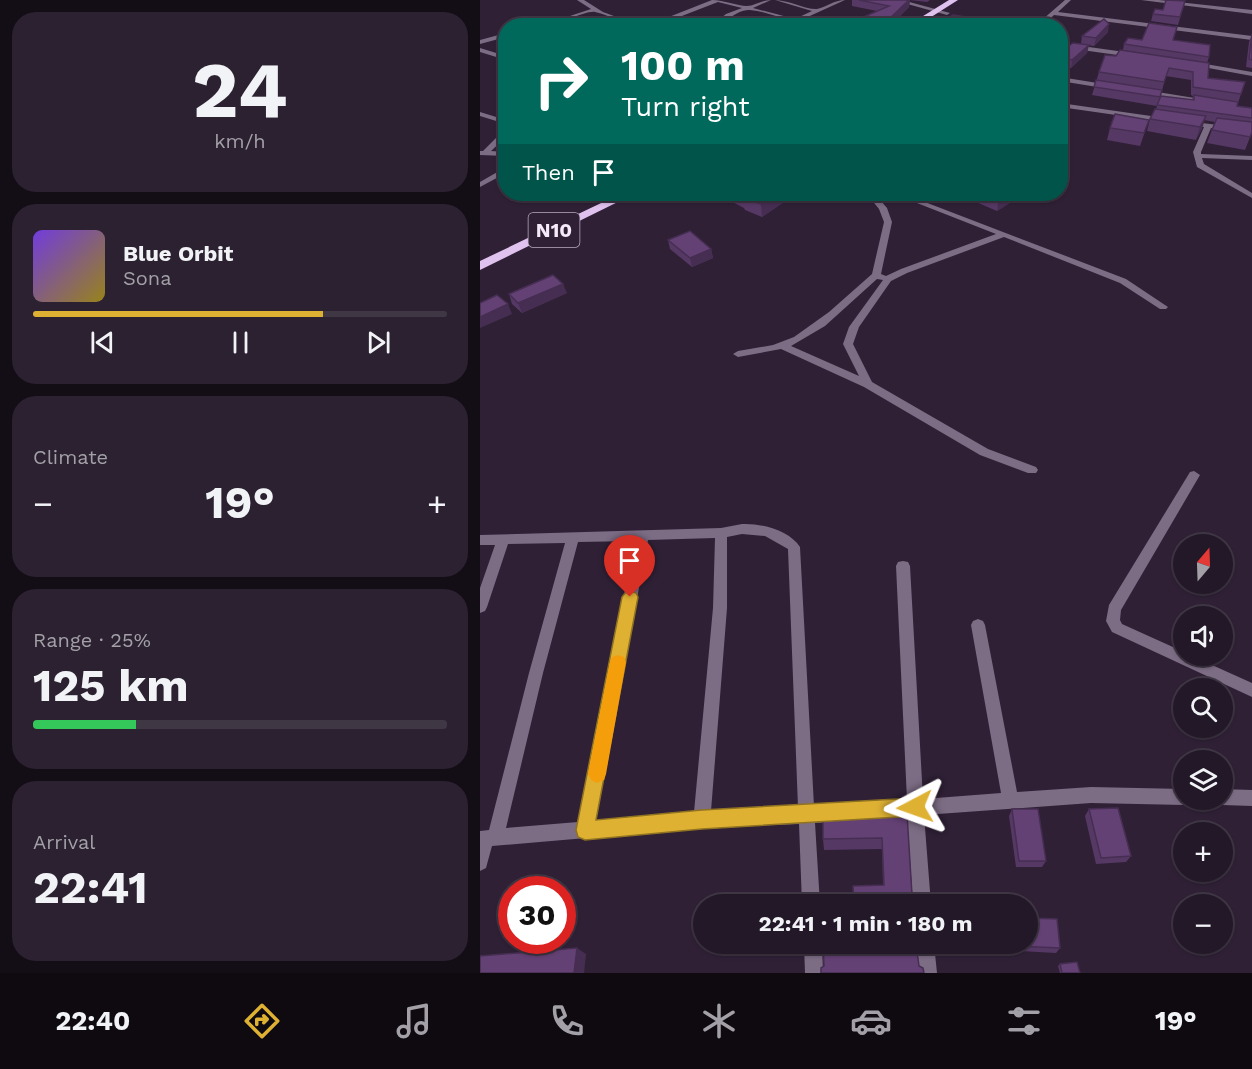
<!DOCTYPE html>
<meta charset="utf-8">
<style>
body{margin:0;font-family:"Work Sans",sans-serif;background:#2b2130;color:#f1f3f6;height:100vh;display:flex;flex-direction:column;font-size:22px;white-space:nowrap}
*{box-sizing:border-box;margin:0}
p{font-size:20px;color:#a3a0a8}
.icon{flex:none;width:33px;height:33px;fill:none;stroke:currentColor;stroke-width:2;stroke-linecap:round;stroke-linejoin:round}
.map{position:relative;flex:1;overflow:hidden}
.panel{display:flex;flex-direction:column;gap:12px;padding:12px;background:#130d16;width:480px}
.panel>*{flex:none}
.guide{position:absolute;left:18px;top:18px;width:570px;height:183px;border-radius:24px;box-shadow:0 2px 4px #0004,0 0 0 2px #403745;background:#00695c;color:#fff;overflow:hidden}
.needle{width:39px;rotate:19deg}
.buttons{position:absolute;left:693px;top:534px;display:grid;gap:12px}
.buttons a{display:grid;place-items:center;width:60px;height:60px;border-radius:50%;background:#231828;box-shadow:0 2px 4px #0004,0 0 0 2px #403745;font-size:30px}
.speed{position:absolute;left:18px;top:876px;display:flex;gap:12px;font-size:30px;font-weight:700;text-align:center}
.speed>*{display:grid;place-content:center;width:78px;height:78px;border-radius:50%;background:#231828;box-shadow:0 2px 4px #0004,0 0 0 2px #403745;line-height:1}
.speed .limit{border:9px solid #d22;background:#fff;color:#111}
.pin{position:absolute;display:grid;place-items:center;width:51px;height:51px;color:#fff;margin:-62px -26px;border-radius:50% 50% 50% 0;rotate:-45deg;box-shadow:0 0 6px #0007}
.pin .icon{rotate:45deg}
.me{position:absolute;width:66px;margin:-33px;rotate:266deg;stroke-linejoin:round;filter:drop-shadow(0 0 4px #0008)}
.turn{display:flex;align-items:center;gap:21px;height:126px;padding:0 24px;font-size:27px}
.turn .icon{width:78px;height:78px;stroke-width:2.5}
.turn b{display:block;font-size:42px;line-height:51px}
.then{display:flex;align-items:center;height:57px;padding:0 24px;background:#0003;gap:12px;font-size:22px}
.big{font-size:45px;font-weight:700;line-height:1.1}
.panel .tile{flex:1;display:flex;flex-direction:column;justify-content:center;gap:9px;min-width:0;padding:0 21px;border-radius:24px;background:#2b2130}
.panel .dial{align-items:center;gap:0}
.dial b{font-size:78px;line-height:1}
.song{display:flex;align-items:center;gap:18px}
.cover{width:72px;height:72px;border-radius:9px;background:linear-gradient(135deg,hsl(260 70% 55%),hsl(50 70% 35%))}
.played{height:6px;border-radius:3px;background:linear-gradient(90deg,#deb133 70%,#403745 70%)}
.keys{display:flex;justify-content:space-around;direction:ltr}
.heat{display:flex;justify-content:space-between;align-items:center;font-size:33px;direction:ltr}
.charge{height:9px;border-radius:4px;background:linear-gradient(90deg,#34c759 25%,#403745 0)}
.trip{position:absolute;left:213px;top:894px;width:345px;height:60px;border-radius:30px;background:#231828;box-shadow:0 2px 4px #0004,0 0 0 2px #403745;font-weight:700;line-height:60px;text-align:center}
.tabs{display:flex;height:96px;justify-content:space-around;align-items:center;background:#0e0a10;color:#a3a0a8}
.tabs .icon{width:42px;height:42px}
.tabs .current{color:#deb133}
.tabs b{font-size:27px;color:#f1f3f6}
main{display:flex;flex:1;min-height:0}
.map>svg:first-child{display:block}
</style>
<main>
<section class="panel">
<div class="tile dial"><b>24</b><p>km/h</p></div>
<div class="tile">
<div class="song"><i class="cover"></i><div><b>Blue Orbit</b><p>Sona</p></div></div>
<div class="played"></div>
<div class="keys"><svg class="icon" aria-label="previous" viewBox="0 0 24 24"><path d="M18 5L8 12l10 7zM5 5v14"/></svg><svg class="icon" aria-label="pause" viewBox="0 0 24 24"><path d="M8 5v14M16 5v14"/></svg><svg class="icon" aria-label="next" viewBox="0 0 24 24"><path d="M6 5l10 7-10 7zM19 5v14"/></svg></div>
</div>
<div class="tile"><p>Climate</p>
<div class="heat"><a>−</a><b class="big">19°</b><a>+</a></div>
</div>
<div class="tile"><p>Range · 25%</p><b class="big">125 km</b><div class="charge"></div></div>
<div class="tile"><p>Arrival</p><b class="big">22:41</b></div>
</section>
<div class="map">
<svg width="772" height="973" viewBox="0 0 772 973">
<rect width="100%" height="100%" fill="#2f2036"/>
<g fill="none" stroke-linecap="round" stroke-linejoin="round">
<!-- minor -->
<g fill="#7c6c84" fill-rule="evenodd">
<path d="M97 0H104L123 12 161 26C144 26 131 15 115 12 107 10 75 26 60 26L111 9Z"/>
<path d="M232 0C244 0 257 6 267 6 275 6 282 0 291 0L273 8 315 19 332 11 295 0C308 0 327 10 337 9 347 7 354 0 365 0L321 20 339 26C314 26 294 12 270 10 255 9 245 26 231 26L246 14 262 8 238 2 176 26H166Z"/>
<path d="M413 0H422L470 13 467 15Z"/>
<path d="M585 0H591L578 12 772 36V40L574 15 562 26H555Z"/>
<path d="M661 0H679L772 10V14Z"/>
<path d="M26 33V37L0 44V40Z"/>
<path d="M580 43 652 53 655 55 652 57 580 47Z"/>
<path d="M0 48 26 56V60L0 52Z"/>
<path d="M714 62 772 72V76L712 65V63Z"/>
<path d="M580 77 630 85 633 87 630 89 580 81Z"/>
<path d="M665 90 727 100 730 102 727 104 663 93 662 92Z"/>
<path d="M580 103 685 118 689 120 685 122 580 107Z"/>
<path d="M0 112 26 120V124L0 116Z"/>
<path d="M705 121 772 129V133L731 128 721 152V154L772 156V160L722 158 724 164 772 193V198L717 167 713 152 724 127 705 125Z"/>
<path d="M23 131H26V137L11 151 26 152V156L0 155V151H3Z"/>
<path d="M26 167V173L0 187V182Z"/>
<path d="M387 194H395L407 208 412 222 401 274 406 276 421 269 516 234 414 194H424L646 279 688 307 686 309H680L640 283 524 237 427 273 411 281 379 327 373 344 392 382 508 449 556 467 558 470 556 473H548L500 455 384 387 301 349 258 357 253 354 258 351 293 345 314 337 349 312 392 274 404 222 399 209ZM397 279 403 280 369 327 363 344 379 376 311 346 345 326Z"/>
<path d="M714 471 720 475 641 610 640 620 642 624 704 652V656H712L772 683V697L632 632 626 621 629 605 710 472Z"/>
<path d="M262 524C281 523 309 530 320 547L334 806 427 800 416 566 418 562 423 561 428 562 430 566 443 799 521 793 491 625 493 621 498 619 503 621 505 625 537 792 611 787 704 789V800H711L710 803 704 805 611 803 444 815 451 904H433L427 816 335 823 340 904H322L319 824 222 828 12 846 6 868 0 871V831L9 830 49 673 85 543 28 544 7 607 5 611 0 613V588L15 545H0V535L241 528ZM262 534 285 536 308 549 318 807 231 811 247 608V537ZM235 538 233 608 214 812 115 821 168 540ZM155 541 98 822 26 828 63 673 98 542Z"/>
<path d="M742 789 772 790V806L742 805 736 803 735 800H742Z"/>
<path d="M324 944H342L343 973H325Z"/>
<path d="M436 944H454L457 973H439Z"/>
</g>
<!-- trunk -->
<g fill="#e0c2ee" fill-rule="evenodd">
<path d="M469 0H478L437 26H427Z"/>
<path d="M140 194H154L0 270V261Z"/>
</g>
</g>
<!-- wall -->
<g fill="#563865" fill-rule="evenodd">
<path d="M372 0H450L447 2 430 0 429 7 410 26H398L386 23V16L397 11 372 6Z"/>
<path d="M705 1 698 25 671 21 673 14Z"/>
<path d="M628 32 614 46 601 44 602 36Z"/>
<path d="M772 34V68L766 67 769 42Z"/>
<path d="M662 40H693L729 57 727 63 643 50 644 44Z"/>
<path d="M609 45 607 53 591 68 580 65V52Z"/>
<path d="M729 63 728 78 765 82 757 106 772 108V132L765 150 727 143 735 122 724 120 716 140 667 131 670 119 676 109 677 106 612 95 619 72ZM686 76 711 80V95L713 96 712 100 679 101Z"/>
<path d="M26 98V112L21 100Z"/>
<path d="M669 120 660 146 627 140 630 128Z"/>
<path d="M237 194H303L304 202 282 217 265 210 264 208Z"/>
<path d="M497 194H544L517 211 496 202Z"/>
<path d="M188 240 231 249 233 258 212 267 190 249Z"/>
<path d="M87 293 42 313 32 304 29 294Z"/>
<path d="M532 809 566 861 562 867H536L529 816Z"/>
<path d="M609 809 651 856 646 862 616 864 605 816Z"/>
<path d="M427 814 432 895 403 886 402 849 344 850 343 839Z"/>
<path d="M489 944H548L580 948 576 953 489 948Z"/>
<path d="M580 964 600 973H580L578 966Z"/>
</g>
<!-- shaded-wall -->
<g fill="#462e52">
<path d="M430 0 429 7 410 26H408V20Z"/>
<path d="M499 19 498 26H488Z"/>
<path d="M629 24 628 32 614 46 616 38Z"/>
<path d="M609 45 607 53 591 68 592 60Z"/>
<path d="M726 116 722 129 716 140 720 127Z"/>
<path d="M297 194H303L304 202 282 217 281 204Z"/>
<path d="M525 194H544L517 211 519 197Z"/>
<path d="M231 249 233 258 212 267 210 258Z"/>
<path d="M83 284 87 293 42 313 38 303Z"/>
<path d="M28 304 32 314 0 328V317Z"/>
<path d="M97 948 106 954 104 973H94Z"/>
</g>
<!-- building -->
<g fill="#644175" stroke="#462e52" stroke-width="1.5">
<path d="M379 0H429L408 20 386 16 409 6Z"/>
<path d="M686 0 705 1 700 17 673 14 675 9 683 10Z"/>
<path d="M473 15 499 19 488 26H464L458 24Z"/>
<path d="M110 19 129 25 94 26Z"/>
<path d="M624 19 629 24 616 38 602 36Z"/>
<path d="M321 21 349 26H312Z"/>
<path d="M669 23 697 27 693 40 730 45 729 57 644 44 648 38 662 40Z"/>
<path d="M772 34V60L769 59Z"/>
<path d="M593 43 609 45 592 60 580 57V52Z"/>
<path d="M640 50 729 63 728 78 765 82 761 94 713 87V72L689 68 684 82 619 72 625 55 636 56Z"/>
<path d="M616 80 682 90 680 97 614 87Z"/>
<path d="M714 95 758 102 757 106 772 108V118L677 105 681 96 714 100Z"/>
<path d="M675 109 726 116 720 127 670 119Z"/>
<path d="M635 114 669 120 664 133 630 128Z"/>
<path d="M737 118 772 122V132L770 137 732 130Z"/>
<path d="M259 194H297L281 204 263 198 265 197Z"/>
<path d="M510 194H525L519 197Z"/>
<path d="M210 231 231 249 210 258 188 240Z"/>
<path d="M73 275 83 284 38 303 29 294Z"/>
<path d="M17 295 28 304 0 317V303Z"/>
<path d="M638 808 651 856 621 858 609 809Z"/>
<path d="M532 809H558L566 861H539Z"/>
<path d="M427 814 432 895 435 897 436 904H374L373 886 404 885 402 838 343 839V816Z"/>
<path d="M548 918 577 919 580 948 492 944H548Z"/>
<path d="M343 944H436L439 966 443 968 444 973H341V968L344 966Z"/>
<path d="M97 948 94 973H0V956Z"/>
<path d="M597 962 600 973H582L580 964Z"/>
</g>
<!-- route -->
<path fill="#deb133" stroke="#907321" stroke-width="1.5" d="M150 591 156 593 158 597 116 820 222 810 435 798 442 801 444 807 442 814 435 816 222 829 105 840 98 837 96 830 142 597 145 593Z"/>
<!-- slow -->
<path fill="#f59e0b" d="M138 655 144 657 146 662 126 774 124 780 117 783 111 780 108 774 130 662 132 657Z"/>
<g text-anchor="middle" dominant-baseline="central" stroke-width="6" stroke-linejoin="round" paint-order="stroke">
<!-- shield labels -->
<rect fill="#2f2036" stroke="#b9adbe" stroke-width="1.5" x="48.5" y="213" width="51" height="34" rx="4.5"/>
<g font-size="20" font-weight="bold" fill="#f4eaf9">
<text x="74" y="230">N10</text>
</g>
</g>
</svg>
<div class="buttons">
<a><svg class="needle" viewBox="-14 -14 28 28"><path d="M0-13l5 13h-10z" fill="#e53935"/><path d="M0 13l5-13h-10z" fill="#a3a0a8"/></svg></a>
<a><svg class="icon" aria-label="sound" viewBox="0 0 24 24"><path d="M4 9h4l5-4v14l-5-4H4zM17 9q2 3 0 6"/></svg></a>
<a><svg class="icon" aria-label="search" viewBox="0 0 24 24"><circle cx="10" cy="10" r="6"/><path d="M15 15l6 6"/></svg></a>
<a><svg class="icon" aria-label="layers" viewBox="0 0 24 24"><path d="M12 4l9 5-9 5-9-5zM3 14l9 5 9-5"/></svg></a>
<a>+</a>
<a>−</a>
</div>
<div class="speed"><div class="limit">30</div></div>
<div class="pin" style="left:150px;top:597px;background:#d93025"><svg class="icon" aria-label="arrive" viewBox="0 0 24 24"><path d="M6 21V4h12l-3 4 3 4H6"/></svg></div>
<svg class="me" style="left:435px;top:807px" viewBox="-20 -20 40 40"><path d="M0-17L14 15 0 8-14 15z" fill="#deb133" stroke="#fff" stroke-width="4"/></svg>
<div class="trip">22:41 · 1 min · 180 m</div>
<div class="guide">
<div class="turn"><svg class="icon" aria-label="right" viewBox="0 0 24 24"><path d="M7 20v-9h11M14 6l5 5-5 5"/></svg><div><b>100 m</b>Turn right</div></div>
<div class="then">Then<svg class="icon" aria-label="arrive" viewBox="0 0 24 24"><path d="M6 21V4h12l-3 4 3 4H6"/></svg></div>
</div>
</div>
</main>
<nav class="tabs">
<b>22:40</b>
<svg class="icon current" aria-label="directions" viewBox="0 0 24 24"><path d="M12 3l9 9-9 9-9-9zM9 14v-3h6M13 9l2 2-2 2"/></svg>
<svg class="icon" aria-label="music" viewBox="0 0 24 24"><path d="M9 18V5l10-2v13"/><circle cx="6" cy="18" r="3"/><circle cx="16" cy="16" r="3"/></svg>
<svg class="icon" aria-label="phone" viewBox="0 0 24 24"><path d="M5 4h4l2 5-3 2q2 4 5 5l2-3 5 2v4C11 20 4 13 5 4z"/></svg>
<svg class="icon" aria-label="climate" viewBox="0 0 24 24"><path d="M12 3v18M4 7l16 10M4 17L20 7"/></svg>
<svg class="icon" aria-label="car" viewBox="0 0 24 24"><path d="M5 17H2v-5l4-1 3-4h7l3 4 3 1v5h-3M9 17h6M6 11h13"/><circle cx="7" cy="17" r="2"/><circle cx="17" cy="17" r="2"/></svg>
<svg class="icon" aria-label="filters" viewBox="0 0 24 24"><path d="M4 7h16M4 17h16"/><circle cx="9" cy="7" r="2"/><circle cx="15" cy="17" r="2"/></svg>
<b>19°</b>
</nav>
